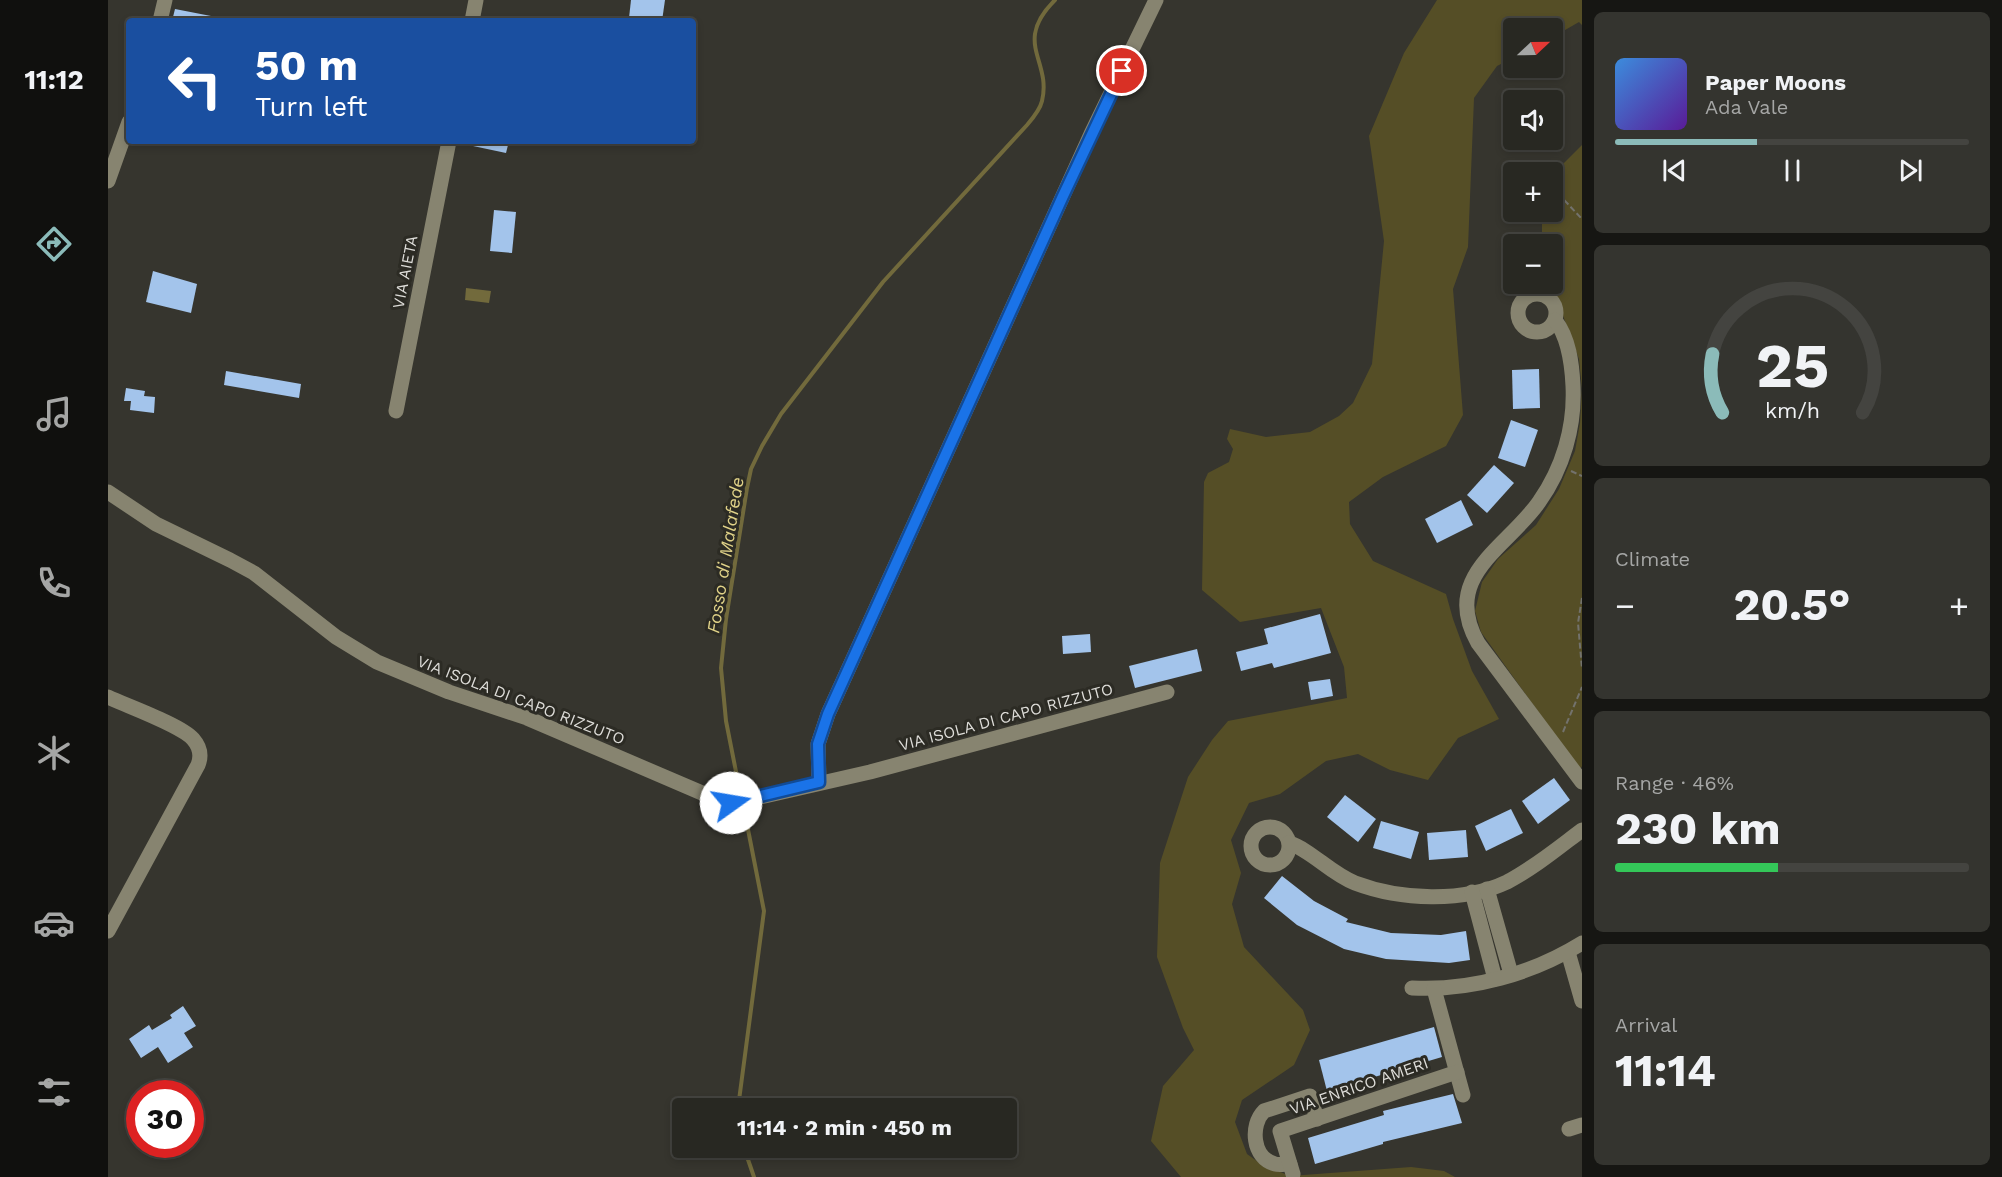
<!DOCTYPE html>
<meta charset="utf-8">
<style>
body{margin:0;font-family:"Work Sans",sans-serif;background:#34342f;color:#f1f3f6;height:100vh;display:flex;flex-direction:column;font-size:22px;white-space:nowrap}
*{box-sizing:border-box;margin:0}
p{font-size:20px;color:#a5a6a5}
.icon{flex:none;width:33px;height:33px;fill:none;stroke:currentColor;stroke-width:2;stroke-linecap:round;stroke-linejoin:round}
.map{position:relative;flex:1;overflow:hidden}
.details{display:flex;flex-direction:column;gap:12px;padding:12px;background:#161613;width:420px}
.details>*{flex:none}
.hud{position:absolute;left:18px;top:18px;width:570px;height:126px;border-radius:6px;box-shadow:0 3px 9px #0003,0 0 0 2px #444440;background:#1a4fa0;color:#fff;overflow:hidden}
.needle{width:39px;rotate:68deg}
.controls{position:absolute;left:1395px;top:18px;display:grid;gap:12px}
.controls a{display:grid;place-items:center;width:60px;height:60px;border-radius:6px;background:#282822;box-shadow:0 3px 9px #0003,0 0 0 2px #444440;font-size:30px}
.speed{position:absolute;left:18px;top:1080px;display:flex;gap:12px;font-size:30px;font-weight:700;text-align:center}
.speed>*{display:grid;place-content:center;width:78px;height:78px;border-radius:50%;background:#282822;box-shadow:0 3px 9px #0003,0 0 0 2px #444440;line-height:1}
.speed .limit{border:9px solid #d22;background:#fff;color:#111}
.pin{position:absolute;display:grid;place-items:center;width:51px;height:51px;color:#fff;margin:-26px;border:3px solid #fff;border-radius:50%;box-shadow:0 2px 6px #0007}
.me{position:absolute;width:66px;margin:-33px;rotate:77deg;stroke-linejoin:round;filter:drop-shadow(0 0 4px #0008)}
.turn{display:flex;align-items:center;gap:21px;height:126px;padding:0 30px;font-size:27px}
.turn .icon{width:78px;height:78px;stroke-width:2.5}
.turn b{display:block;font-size:42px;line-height:51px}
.big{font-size:45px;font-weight:700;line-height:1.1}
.details .tile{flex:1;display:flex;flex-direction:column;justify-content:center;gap:9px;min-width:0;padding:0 21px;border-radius:9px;background:#34342f}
.details .dial{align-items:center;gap:0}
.dial svg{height:156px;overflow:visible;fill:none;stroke:#444440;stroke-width:7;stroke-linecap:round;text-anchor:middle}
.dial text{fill:#f1f3f6;stroke:none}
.song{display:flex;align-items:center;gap:18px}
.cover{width:72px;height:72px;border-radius:9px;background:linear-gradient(135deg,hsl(210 70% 55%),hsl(270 70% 35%))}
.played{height:6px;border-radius:3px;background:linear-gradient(90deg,#8bbbb9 40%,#444440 40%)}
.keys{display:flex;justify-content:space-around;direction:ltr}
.heat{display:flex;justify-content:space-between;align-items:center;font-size:33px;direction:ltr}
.charge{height:9px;border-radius:4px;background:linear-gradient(90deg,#34c759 46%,#444440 0)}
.trip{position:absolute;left:564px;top:1098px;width:345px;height:60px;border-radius:6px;background:#282822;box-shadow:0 3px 9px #0003,0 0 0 2px #444440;font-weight:700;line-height:60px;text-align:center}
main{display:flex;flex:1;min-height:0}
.tabs{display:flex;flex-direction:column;width:108px;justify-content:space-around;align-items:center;background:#10100e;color:#a5a6a5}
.tabs .icon{width:42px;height:42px}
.tabs .active{color:#8bbbb9}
.tabs b{font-size:27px;color:#f1f3f6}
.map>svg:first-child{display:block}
</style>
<main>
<nav class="tabs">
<b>11:12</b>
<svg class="icon active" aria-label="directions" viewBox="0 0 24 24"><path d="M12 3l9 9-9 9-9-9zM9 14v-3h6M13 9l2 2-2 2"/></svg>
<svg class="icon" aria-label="music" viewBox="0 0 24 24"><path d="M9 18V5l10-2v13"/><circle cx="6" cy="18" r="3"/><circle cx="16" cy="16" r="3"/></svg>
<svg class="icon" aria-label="phone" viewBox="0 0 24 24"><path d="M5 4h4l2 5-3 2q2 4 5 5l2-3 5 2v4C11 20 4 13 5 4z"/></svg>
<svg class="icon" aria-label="climate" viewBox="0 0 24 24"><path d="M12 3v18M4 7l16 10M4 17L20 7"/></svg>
<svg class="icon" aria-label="car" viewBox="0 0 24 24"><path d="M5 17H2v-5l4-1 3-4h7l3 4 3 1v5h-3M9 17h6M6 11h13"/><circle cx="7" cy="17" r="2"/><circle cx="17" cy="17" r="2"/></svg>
<svg class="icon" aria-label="filters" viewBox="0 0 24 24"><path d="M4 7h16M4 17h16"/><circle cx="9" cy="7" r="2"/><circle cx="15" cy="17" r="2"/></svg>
</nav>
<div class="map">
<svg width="1474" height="1177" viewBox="0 0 1474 1177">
<rect width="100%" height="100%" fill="#36352e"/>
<!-- green -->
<g fill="#554e26">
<path d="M1329 0H1474V25L1471 22 1445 37 1444 28H1406L1405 58 1389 66 1366 98 1360 247 1345 289 1355 415 1338 446 1275 477 1241 502 1242 524 1265 561 1338 594 1345 619 1364 671 1391 719 1350 738 1320 780 1282 770 1250 754 1218 761 1172 794 1141 803 1123 840 1133 873 1124 904 1136 947 1195 1010 1202 1030 1186 1065 1134 1100 1127 1122 1139 1154 1153 1164 1182 1176 1303 1167 1336 1171 1347 1177H1073L1043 1141 1055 1086 1086 1050 1075 1028 1049 957 1052 863 1080 777 1104 740 1120 721 1239 698 1236 667 1213 608 1132 622 1094 590 1096 482 1100 473 1121 462 1125 449 1119 439 1122 429 1158 437 1202 432 1231 416 1245 403 1264 364 1276 241 1261 136 1296 53Z"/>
<path d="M1474 145V766L1472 770 1373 632 1367 611 1374 582 1390 559 1428 525 1451 489 1467 451 1472 423 1474 389 1471 359 1450 302 1436 284H1444V244H1434V212H1444L1445 174Z"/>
</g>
<!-- water -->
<path fill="#726a3c" d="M358 288 383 291 381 303 357 300Z"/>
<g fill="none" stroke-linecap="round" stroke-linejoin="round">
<!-- stream -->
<g stroke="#726a3c" stroke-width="4">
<path d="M633 797 618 721 613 668 618 619 639 488 643 469 654 446 673 414 775 282 919 125C925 118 932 110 934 101 944 60 904 43 947 0"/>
<path d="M630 1108 656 911 635 804"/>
<path d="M636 1148 646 1177"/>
</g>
</g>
<!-- building -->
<g fill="#a3c4eb">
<path d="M523 0H557L554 21 521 18Z"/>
<path d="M67 9 103 16V21H64Z"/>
<path d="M365 141H401L398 153 365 146Z"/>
<path d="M386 210 408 212 404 253 382 251Z"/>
<path d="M45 271 89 284 83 313 38 302Z"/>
<path d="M1431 369 1432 408 1405 409 1404 370Z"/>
<path d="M118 371 193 384 191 398 116 385Z"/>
<path d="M18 388 37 391 36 396 47 397 46 413 22 410 23 401H16Z"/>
<path d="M1403 420 1430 430 1417 467 1390 458Z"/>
<path d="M1386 465 1406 483 1379 513 1359 495Z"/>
<path d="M1353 500 1365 525 1329 543 1317 519Z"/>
<path d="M1212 614 1223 653 1166 668 1164 663 1133 671 1128 652 1160 644 1156 629Z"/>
<path d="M982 634 983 652 955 654 954 636Z"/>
<path d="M1089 649 1094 671 1027 688 1021 666Z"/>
<path d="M1222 679 1225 696 1203 700 1200 682Z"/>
<path d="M1446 778 1462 800 1430 824 1414 801Z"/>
<path d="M1237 795 1268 819 1250 842 1219 817Z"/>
<path d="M1403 809 1415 833 1378 851 1367 826Z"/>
<path d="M1273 821 1311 832 1303 859 1265 848Z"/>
<path d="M1358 830 1360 857 1321 860 1319 833Z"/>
<path d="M1174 876 1206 901 1240 919 1238 922 1283 933 1333 935 1358 931 1362 960 1341 963 1278 959 1236 949 1189 925 1156 898Z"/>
<path d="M75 1006 88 1026 76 1033 85 1047 60 1063 50 1047 33 1058 21 1039 41 1025 44 1030 64 1018 62 1015Z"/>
<path d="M1326 1027 1334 1057 1219 1091 1211 1060Z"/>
<path d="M1345 1094 1354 1123 1275 1142V1144L1207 1164 1200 1138 1276 1115 1275 1111Z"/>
</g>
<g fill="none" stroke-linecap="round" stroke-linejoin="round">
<!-- path -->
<g stroke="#73726c" stroke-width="2" stroke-dasharray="6 3" stroke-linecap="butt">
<path d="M1444 187 1474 219"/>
<path d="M1463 471 1474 476"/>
<path d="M1474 598 1470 623 1474 669"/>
<path d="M1455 732 1474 687"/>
</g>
<!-- minor -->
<g stroke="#878470" stroke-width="15">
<path d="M52 21 57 0"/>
<path d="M364 21 368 0"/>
<path d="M0 181 21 122"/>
<circle cx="1429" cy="313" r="19"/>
<path d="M1447 320C1461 338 1464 364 1465 386 1467 427 1455 468 1431 502 1399 548 1332 576 1370 643L1474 782"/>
<path d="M288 411 341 141"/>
<path d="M0 492 48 524 122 560 146 573 228 637 269 662 341 692 419 718 615 802 626 803 762 772 1059 692"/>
<path d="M0 697C19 706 73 725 85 739 92 747 94 755 90 765L0 931"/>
<path d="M711 782 710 744 720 714 983 134 1048 0"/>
<circle cx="1162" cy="846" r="19"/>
<path d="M1181 843C1203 850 1222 873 1247 883 1292 900 1355 903 1399 882 1426 868 1450 848 1474 830"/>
<path d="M1379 889 1403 974"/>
<path d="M1364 892 1387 979"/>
<path d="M1460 952 1474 1001"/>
<path d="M1304 988C1363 991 1424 974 1474 943"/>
<path d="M1326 989 1355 1095"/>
<path d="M1461 1129 1474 1125"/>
<path d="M1182 1164C1177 1164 1171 1165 1167 1164 1144 1158 1142 1125 1156 1111L1202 1096 1209 1119"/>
<path d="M1185 1174 1172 1131 1349 1072"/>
</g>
</g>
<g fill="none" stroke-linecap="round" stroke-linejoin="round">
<defs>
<path id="route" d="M623 803 711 782 710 744 720 714 955 196 1014 71"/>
</defs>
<!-- route casing -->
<use href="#route" stroke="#114b97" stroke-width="15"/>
<!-- route -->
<use href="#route" stroke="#1a73e8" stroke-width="10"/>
</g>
<g text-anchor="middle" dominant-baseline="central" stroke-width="6" stroke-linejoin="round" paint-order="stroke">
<!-- street labels -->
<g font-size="16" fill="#deddd9" stroke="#2c2b24">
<text transform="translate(297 272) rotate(-79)">VIA AIETA</text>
<text transform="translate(413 700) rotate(21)">VIA ISOLA DI CAPO RIZZUTO</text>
<text transform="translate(898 717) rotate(-15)">VIA ISOLA DI CAPO RIZZUTO</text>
<text transform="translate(1251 1086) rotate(-19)">VIA ENRICO AMERI</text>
</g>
<!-- water labels -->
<g font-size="18" font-style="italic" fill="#e0d288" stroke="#2c2b24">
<text transform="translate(617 555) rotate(-81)">Fosso di Malafede</text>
</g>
</g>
</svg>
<div class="controls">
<a><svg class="needle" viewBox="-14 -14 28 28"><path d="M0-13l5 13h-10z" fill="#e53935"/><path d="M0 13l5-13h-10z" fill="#a5a6a5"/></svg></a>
<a><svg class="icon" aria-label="sound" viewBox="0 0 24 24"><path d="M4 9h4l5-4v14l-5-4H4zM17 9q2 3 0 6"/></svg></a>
<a>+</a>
<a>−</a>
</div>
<div class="speed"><div class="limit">30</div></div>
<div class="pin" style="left:1014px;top:71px;background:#d93025"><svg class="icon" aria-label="arrive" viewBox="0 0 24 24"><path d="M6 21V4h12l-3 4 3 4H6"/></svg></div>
<svg class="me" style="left:623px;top:803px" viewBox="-20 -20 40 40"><circle r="19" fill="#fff"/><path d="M0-13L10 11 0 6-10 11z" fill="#1a73e8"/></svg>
<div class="trip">11:14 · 2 min · 450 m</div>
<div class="hud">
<div class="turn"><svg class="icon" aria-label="left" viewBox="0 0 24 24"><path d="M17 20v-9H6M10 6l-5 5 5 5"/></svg><div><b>50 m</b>Turn left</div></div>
</div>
</div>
<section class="details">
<div class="tile">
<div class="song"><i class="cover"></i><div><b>Paper Moons</b><p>Ada Vale</p></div></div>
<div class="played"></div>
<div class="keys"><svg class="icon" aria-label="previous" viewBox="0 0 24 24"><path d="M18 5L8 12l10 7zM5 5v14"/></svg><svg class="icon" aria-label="pause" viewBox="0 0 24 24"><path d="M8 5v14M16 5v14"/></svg><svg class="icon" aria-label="next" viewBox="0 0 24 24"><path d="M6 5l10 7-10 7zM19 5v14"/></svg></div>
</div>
<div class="tile dial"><svg viewBox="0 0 100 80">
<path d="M14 69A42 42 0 1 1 86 69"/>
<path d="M14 69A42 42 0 0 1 9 39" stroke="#8bbbb9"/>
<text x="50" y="56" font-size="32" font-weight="700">25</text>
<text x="50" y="72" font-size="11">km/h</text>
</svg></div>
<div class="tile"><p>Climate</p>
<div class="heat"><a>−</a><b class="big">20.5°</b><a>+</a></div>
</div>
<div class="tile"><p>Range · 46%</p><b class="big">230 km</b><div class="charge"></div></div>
<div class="tile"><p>Arrival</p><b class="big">11:14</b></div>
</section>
</main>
